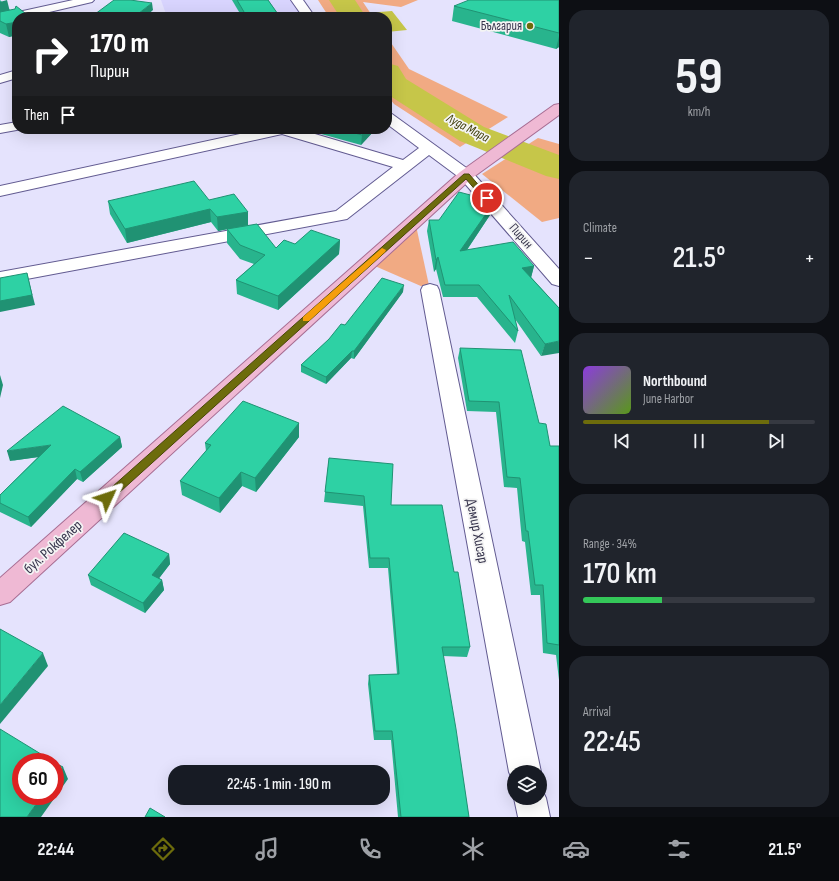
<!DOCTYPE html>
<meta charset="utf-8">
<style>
body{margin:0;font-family:"Sofia Sans Condensed",sans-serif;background:#20242c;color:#f1f3f6;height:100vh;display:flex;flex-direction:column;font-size:15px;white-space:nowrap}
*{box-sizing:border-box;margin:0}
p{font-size:13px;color:#9ea1a6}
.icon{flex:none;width:22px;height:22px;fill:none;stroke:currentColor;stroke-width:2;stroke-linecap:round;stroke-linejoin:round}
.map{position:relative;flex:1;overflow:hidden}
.details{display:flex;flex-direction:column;gap:10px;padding:10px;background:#0d0f14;width:280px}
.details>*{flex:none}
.hud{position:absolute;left:12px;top:12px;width:380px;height:122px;border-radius:16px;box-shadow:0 4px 16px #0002;background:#202124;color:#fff;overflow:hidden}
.fabs{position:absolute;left:507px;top:765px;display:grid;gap:8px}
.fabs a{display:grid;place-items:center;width:40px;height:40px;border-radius:50%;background:#171b24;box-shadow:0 4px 16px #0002;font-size:20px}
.speed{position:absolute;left:12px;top:753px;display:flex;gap:8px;font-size:20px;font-weight:700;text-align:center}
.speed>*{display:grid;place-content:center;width:52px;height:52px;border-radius:50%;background:#171b24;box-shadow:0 4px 16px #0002;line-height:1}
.speed .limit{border:6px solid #d22;background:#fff;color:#111}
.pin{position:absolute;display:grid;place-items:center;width:34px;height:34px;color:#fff;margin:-17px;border:2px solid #fff;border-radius:50%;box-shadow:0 1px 4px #0007}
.me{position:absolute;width:44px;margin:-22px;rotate:48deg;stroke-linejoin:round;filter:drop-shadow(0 0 3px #0008)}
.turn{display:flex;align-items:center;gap:14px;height:84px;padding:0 12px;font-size:18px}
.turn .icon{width:52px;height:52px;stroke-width:2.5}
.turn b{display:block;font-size:28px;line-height:34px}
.then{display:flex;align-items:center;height:38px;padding:0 12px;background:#0003;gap:8px;font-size:15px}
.big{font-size:30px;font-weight:600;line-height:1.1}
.details .tile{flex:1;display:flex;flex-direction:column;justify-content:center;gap:6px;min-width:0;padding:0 14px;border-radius:16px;background:#20242c}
.details .dial{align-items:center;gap:0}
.dial b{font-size:52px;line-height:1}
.song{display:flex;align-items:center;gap:12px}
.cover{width:48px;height:48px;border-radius:6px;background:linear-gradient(135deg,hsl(270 70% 55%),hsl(90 70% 35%))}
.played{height:4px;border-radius:2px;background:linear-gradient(90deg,#6d6c0c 80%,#363941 80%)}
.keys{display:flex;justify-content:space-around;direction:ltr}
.heat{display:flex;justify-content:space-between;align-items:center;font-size:22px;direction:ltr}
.charge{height:6px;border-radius:3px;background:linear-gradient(90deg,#34c759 34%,#363941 0)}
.trip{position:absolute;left:168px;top:765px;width:222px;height:40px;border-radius:16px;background:#171b24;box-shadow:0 4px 16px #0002;font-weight:600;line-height:40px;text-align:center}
.dock{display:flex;height:64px;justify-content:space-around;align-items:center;background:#090b0e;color:#9ea1a6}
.dock .icon{width:28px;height:28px}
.dock .selected{color:#6d6c0c}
.dock b{font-size:18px;color:#f1f3f6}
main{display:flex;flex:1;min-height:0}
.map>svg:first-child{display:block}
</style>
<main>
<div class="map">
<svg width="559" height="817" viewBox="0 0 559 817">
<rect width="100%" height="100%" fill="#e5e3fd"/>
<!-- built -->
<path fill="#d8d4fe" d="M161 0H297L309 17H167Z"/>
<!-- green -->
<g fill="#f1aa83">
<path d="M318 0H418L401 7 363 2 373 17H329Z"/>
<path d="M387 37 409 69 508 117 460 147 394 104 387 95Z"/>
<path d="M538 138 559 144V218L542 222 482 174Z"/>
<path d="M415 221 430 290 368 263Z"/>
</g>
<!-- water -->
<path fill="#c6c649" d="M392 11 407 30 387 32V17H370L367 13Z"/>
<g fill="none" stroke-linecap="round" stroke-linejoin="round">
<!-- river -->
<g fill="#c6c649" fill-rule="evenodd">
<path d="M329 0H355L366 17H340Z"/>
<path d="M387 63 398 66 406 79 484 127 559 155V179L546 176 460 141 387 94Z"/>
</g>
<defs>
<g id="minor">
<path d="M73 0H94L92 2 28 17H17V20L0 24V16Z"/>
<path d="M291 0H303L315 17H303Z"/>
<path d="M17 70V78L0 83V75Z"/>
<path d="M387 113 392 114 472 172 559 269V286L552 284 460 178 429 155 347 219 0 284V272L336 211 393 167 282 134 0 196V186L263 129H298L403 160 419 148 387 124Z"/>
<path d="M17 122V129H22L0 133V125Z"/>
<path d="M430 284 437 286 439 290 541 772 540 774V772H514V783L509 772 421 290 423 286Z"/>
<path d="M540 786 546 798 550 817H518L514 798H540Z"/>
</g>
<path id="major" d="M559 104V115L472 178 10 602 0 605V578L460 172 554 105Z"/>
</defs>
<!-- minor casing -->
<use href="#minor" stroke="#625b91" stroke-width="2"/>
<!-- major casing -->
<use href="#major" stroke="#a76d93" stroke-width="2"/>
<!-- minor -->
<use href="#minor" fill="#fff" fill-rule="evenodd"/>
<!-- major -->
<use href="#major" fill="#efb9d4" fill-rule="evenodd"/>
</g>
<!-- wall -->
<g fill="#28b48d">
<path d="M0 0 17 17V35L9 37 0 33Z"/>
<path d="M232 0H268L280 17H242Z"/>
<path d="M559 0V47L556 49 452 21 454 6Z"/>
<path d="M303 129H374L373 132 361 145Z"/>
<path d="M209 200 248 212V225L276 248 295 244 340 240 339 254 278 310 237 294 236 280 254 264 240 259 227 243V229L242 226 218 231 211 222 127 243 110 214 108 201Z"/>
<path d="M493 204 490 215 467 250 534 266 531 277 559 308 541 356 515 319 518 331 515 343 477 297H443L436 269 434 272 427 231 429 220H439Z"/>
<path d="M403 292 354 359 351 358 326 384 301 372V365L345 325Z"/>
<path d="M460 348 539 423 550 446H559V680L556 655 543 653 540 595H531L525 542 522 541 517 488 504 487 496 412 467 411 458 358Z"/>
<path d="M299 423V437L256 492 242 486 220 513 182 495 180 481 206 451 205 443Z"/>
<path d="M120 437 122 447 83 482 77 479 31 527 0 512V495L38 457 10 461Z"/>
<path d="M329 458 391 505 454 572 470 647 467 657 443 656 469 817H398L391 740H374L368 684 369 675 397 674 388 568H369L363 506 324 502Z"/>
<path d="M169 554 170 564 159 578 162 580 164 590 145 613 91 585 88 575Z"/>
</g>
<!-- shaded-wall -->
<g fill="#209273">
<path d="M7 0 10 12 0 15V2Z"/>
<path d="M152 3 153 10 145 17H134Z"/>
<path d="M17 22V35L9 37 6 24Z"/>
<path d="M559 36V47L556 49Z"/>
<path d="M368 129H374L373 132 361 145 362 135Z"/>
<path d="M493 204 490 215 458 263 460 251Z"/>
<path d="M210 209 211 222 127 243 125 229Z"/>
<path d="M248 212V225L218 231 217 217Z"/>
<path d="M340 240 339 254 278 310V296Z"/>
<path d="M438 257 436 269 434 272 436 260Z"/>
<path d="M534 266 531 278 522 268Z"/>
<path d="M27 273 35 305 0 312V301Z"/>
<path d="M404 285 403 292 354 359V351Z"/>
<path d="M559 341V353L541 356 545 344Z"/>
<path d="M352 351 351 358 326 384V377Z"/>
<path d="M0 375 3 385 0 398Z"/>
<path d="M299 423V437L256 492 255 478Z"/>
<path d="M120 437 122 447 83 482 80 472Z"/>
<path d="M51 445 53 455 10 461 7 451Z"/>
<path d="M75 469 77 479 31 527 28 517Z"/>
<path d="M241 472 242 486 220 513 219 498Z"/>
<path d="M169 554 170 564 154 585 152 575Z"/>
<path d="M162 580 164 590 145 613 143 603Z"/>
<path d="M43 653 48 666 0 724V705Z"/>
<path d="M63 767 68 779 41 817H27L42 796H55V779Z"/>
</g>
<!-- building -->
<g fill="#2ed1a4" stroke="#209273">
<path d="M114 0H130L152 3 134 17H91Z"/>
<path d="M237 0H268L280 17H247Z"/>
<path d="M469 0H559V33L454 6Z"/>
<path d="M16 6 30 17H17V22L6 24 0 21V12L15 9Z"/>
<path d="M340 129H368L362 135Z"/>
<path d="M194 181 209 200 234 194 248 212 217 217 210 209 125 229 108 201Z"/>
<path d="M459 192 489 200 493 204 460 251 513 242 534 266 522 268 559 308V341L545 344 509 295 518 331 479 285H445L438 257 436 260 429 220H439Z"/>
<path d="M257 224 276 248 284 240 295 244 311 230 340 240 278 296 236 280 265 255 240 245 227 229Z"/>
<path d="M27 273 32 295 0 301V278Z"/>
<path d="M382 278 404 285 354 351H352L326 377 301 365 329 339 341 324 345 325Z"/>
<path d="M460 348 521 350 539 423 546 424 550 446H559V645L547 643 543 585H535L528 531H526L520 478 507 477 499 402 469 401Z"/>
<path d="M243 401 299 423 255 478 241 472 219 498 180 481 211 445 205 443Z"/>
<path d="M63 406 120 437 80 472 75 469 28 517 0 503V495L51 445 7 451Z"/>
<path d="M329 458 393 464 391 505H442L454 572H458L470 647H442L456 729 469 817H401L392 731H375L369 675 399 674 389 558H370L364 496 325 492Z"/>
<path d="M124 533 169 554 152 575 162 580 143 603 88 575Z"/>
<path d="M0 629 43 653 0 705Z"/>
<path d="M0 729 54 762H21V796H42L27 817H0Z"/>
<path d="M55 763 63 767 55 779Z"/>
<path d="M150 808 165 817H145Z"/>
</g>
<!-- route -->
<path fill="#6d6c0c" stroke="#474608" d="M464 174H469L489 197V200H484L466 179 110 501H103L102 498 103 495Z"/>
<!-- slow -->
<path fill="#f59e0b" d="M382 248 386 250 385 252 309 321H303V317Z"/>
<!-- markers -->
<circle fill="#6d6c0c" stroke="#f4f4f4" stroke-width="1.5" cx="530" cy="26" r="4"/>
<g text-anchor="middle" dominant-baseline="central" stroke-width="3.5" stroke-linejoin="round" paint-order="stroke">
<!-- far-poi labels -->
<g font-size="13" fill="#37354d" stroke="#f4f4f4" text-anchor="end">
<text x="522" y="26">България</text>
</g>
<!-- far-water labels -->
<g font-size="13" font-style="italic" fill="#3f3e0a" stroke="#f4f4f4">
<text transform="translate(468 128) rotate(28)">Луда Мара</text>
</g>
<!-- far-street labels -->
<g font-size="13" fill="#37354d" stroke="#f4f4f4">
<text transform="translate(521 236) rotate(49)">Пирин</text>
</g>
<!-- street labels -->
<g font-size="15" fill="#37354d" stroke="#f4f4f4">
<text transform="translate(477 531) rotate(79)">Демир Хисар</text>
<text transform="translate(53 547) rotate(-42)">бул. Рокфелер</text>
</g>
</g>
</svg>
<div class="fabs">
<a><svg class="icon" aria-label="layers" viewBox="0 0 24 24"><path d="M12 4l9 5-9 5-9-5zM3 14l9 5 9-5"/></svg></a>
</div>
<div class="speed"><div class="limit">60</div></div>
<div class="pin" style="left:487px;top:198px;background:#d93025"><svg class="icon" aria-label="arrive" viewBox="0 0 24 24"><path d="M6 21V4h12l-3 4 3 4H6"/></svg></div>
<svg class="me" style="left:107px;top:498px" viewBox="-20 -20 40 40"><path d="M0-17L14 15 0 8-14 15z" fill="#6d6c0c" stroke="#fff" stroke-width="4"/></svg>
<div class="trip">22:45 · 1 min · 190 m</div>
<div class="hud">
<div class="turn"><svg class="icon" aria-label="right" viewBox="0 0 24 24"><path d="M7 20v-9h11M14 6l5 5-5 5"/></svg><div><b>170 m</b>Пирин</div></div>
<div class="then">Then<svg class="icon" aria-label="arrive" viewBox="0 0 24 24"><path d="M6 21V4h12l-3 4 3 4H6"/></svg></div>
</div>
</div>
<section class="details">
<div class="tile dial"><b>59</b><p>km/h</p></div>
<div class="tile"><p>Climate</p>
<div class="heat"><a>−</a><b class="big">21.5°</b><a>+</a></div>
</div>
<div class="tile">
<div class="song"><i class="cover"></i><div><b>Northbound</b><p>June Harbor</p></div></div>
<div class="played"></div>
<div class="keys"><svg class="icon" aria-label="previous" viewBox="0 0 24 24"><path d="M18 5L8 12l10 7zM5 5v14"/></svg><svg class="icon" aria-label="pause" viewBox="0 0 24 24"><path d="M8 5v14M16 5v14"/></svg><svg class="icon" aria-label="next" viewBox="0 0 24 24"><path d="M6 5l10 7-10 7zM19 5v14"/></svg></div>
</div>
<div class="tile"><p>Range · 34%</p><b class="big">170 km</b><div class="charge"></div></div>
<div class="tile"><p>Arrival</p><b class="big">22:45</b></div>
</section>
</main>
<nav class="dock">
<b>22:44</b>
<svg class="icon selected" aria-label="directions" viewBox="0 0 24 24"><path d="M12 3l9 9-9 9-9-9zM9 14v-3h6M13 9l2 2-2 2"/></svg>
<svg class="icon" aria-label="music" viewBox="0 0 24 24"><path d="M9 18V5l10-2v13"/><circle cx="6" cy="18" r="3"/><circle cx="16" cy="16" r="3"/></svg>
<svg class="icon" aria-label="phone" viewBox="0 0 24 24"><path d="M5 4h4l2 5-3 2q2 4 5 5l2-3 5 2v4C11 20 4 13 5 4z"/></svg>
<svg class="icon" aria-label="climate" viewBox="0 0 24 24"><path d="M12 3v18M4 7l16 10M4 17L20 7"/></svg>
<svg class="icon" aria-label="car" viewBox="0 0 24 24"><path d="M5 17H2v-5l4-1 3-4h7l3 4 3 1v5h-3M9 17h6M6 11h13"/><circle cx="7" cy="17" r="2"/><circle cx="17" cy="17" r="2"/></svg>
<svg class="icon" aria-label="filters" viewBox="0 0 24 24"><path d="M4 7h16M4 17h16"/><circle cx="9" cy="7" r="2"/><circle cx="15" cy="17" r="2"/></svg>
<b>21.5°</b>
</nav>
